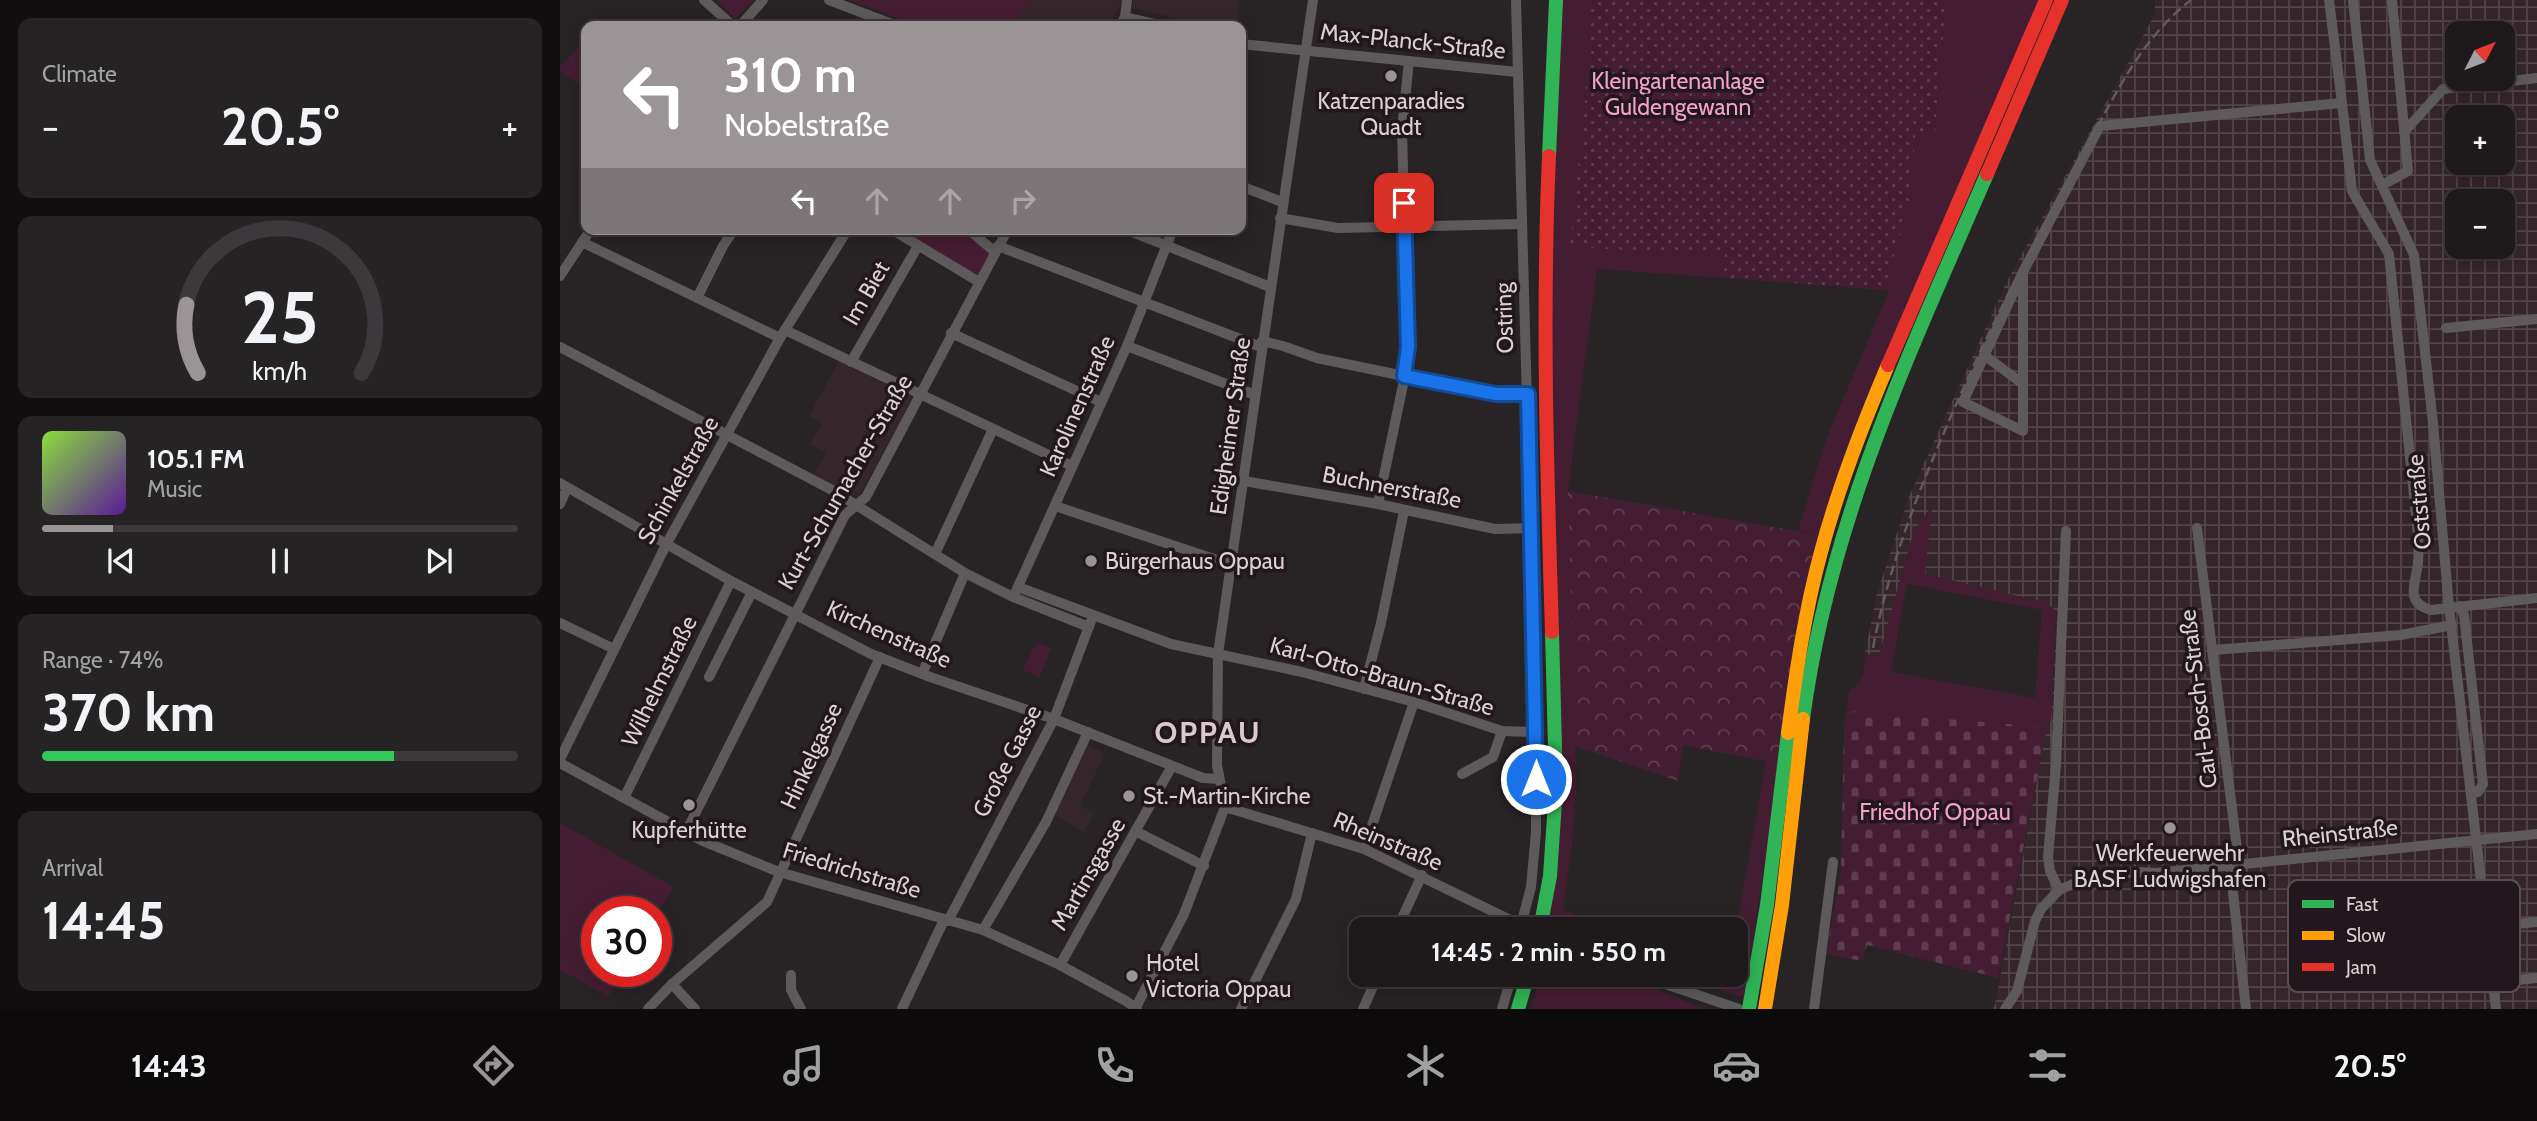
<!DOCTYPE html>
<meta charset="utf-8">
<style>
body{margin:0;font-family:Cabin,sans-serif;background:#262325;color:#f1f3f6;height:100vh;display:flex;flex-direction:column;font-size:26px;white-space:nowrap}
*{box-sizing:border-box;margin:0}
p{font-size:23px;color:#a1a1a3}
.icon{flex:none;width:38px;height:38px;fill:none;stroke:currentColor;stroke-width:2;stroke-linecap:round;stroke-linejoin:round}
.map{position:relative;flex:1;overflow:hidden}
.panel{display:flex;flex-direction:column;gap:18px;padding:18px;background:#100e0f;width:560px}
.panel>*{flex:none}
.guide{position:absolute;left:21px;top:21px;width:665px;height:214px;border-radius:14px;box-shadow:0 4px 18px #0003,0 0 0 2px #3c383b;background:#9b9497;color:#fff;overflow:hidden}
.needle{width:46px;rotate:48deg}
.fabs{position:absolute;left:1885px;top:21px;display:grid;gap:14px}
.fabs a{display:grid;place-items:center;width:70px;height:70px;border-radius:14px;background:#1e1a1c;box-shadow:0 4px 18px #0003,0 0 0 2px #3c383b;font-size:35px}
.speed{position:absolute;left:21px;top:896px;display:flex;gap:14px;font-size:35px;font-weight:700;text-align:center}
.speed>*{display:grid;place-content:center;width:91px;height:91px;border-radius:50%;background:#1e1a1c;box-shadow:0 4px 18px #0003,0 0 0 2px #3c383b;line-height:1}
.speed .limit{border:10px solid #d22;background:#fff;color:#111}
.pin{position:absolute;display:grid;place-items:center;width:60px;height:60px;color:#fff;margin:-30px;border-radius:14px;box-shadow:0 4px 10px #0006}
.me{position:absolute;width:77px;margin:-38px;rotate:0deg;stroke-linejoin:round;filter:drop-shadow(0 0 5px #0008)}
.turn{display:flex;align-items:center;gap:24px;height:147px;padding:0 28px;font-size:32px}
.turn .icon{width:91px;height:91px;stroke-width:2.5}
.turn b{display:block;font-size:49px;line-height:60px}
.lanes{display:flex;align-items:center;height:66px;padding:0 28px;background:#0003;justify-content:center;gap:35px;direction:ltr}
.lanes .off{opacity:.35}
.big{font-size:52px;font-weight:700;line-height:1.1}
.panel .widget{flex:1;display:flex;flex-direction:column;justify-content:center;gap:10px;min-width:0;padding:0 24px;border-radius:14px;background:#262325}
.panel .dial{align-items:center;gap:0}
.dial svg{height:182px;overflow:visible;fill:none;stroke:#3c383b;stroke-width:7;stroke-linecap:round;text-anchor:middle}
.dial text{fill:#f1f3f6;stroke:none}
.song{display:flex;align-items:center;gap:21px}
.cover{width:84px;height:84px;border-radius:10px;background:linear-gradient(135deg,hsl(90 70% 55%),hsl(270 70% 35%))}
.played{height:7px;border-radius:4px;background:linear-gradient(90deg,#9b9497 15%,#3c383b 15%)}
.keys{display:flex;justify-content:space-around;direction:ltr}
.heat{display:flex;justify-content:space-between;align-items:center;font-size:38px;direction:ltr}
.charge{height:10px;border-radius:5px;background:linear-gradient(90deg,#34c759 74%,#3c383b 0)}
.trip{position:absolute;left:789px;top:917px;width:399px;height:70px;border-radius:14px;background:#1e1a1c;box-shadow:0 4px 18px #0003,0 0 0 2px #3c383b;font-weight:700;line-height:70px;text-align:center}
.tabs{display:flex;height:112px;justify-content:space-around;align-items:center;background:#0c0a0b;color:#a1a1a3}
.tabs .icon{width:49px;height:49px}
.tabs .selected{color:#9b9497}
.tabs b{font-size:32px;color:#f1f3f6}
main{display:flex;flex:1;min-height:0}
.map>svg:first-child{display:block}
</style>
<main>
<section class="panel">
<div class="widget"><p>Climate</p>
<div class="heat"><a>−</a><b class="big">20.5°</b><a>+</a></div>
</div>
<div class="widget dial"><svg viewBox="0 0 100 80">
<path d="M14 69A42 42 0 1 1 86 69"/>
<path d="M14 69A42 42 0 0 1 9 39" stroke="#9b9497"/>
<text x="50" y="56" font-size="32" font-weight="700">25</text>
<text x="50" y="72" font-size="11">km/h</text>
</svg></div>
<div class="widget">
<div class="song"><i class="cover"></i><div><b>105.1 FM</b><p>Music</p></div></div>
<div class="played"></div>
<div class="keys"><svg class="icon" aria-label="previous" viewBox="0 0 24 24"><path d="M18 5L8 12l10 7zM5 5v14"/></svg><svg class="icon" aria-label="pause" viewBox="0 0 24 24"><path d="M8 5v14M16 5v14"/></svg><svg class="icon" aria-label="next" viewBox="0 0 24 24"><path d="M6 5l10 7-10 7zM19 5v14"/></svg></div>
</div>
<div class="widget"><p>Range · 74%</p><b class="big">370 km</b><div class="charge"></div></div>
<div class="widget"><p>Arrival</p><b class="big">14:45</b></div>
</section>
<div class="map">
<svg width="1977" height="1009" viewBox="0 0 1977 1009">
<defs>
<pattern id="industrial-grid" width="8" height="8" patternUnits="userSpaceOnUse" patternTransform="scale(1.75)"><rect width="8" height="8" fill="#35262c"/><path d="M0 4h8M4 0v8" fill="none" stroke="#52444a"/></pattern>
<pattern id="forest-crowns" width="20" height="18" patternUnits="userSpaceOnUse" patternTransform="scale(1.75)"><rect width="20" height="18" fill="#451d32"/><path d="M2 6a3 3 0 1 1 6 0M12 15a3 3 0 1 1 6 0" fill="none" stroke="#5f3d4f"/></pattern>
<pattern id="cemetery-stones" width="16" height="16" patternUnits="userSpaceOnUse" patternTransform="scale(1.75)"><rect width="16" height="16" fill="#451d32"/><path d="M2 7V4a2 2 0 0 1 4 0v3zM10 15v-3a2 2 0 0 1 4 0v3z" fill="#5f3d4f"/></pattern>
<pattern id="garden-dots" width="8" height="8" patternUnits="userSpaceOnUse" patternTransform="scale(1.75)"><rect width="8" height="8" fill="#451d32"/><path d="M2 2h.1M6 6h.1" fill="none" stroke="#5f3d4f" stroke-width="1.8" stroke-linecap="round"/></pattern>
</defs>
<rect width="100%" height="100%" fill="#282325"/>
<!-- built -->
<g fill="#35262c">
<path d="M472 0H562L549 26H450Z"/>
<path d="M573 0H680L677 26H649L572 8Z"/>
<path d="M279 361 353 397 298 498 254 475 266 453 250 444 262 423 249 416Z"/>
<path d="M526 745 545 753 520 806 535 813 524 832 495 815Z"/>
</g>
<!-- industrial -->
<path fill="url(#industrial-grid)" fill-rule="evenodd" d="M1595 0H1977V1009H1429L1435 1005 1487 727 1491 720 1497 612 1487 603 1365 574 1371 507 1354 531 1319 656 1305 654 1317 593 1350 494 1448 279 1595 14ZM1897 33H1942V79H1897ZM1897 117H1942V163H1897ZM1897 201H1942V247H1897Z"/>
<!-- green -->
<g fill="#451d32" fill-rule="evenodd">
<path d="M156 0H194L175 19Z"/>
<path d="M290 0H472L450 26H358Z"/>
<path d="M1002 0H1031L1025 99 1011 246 1165 255 1164 278 1037 269 1008 491 1016 785 1012 843 1003 910 1057 929H1010L988 917 996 867 990 366 992 245Z"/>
<path d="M1386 0H1478L1259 535 1238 530 1267 437 1329 291 1324 290 1349 203 1356 131 1375 132Z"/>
<path d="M26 40V89L0 71V67Z"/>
<path d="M336 229H404L431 253 418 278Z"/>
<path d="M1372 506 1365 574 1487 603 1496 612 1491 720 1487 727 1287 711 1289 691C1305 680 1304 672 1305 654L1319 656 1354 531ZM1347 584 1482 610 1475 698 1331 672Z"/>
<path d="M477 642 491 648 480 677 462 670Z"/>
<path d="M1206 761 1219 764 1185 998 1111 975H1176V930Z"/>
<path d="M0 823 114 887 96 916V912H37V971H63L48 996 0 970Z"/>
<path d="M980 975H1060L1145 1009H971Z"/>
</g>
<!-- forest -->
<path fill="url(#forest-crowns)" d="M1008 491 1259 535 1219 764 1123 745 1118 781 1015 746Z"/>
<!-- cemetery -->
<path fill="url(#cemetery-stones)" d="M1287 711 1487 727 1438 978 1307 945 1302 961 1266 954 1281 873 1284 728Z"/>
<!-- garden -->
<path fill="url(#garden-dots)" d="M1031 0H1386L1375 132 1356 131 1349 203 1324 290 1164 278 1165 255 1010 247 1025 99Z"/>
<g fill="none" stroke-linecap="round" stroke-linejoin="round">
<!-- street -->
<g stroke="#5e5a5c" stroke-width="10">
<path d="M144 0 173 26"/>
<path d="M269 0 337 26"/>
<path d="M956 0 976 732V832L971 887 960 929"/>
<path d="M1793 0 1810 160 1854 255 1873 423 1889 607 1936 1009"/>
<path d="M565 17 604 26"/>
<path d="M180 26 203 0"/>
<path d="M560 26 565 17 567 0"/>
<path d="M681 44 957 72"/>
<path d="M1782 103 1792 191 1829 254 1858 534C1858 544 1859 554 1858 563 1856 583 1844 603 1871 610L1977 598"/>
<path d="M1844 132 1883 89 1977 78"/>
<path d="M1822 185 1848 171 1832 0"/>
<path d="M681 186 722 202"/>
<path d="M720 218 778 228 962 224"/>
<path d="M331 229 419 282"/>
<path d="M408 229 435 252"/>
<path d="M565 229 710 287"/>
<path d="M22 242 220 338"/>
<path d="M438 246 701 347"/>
<path d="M0 276 31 229"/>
<path d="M137 298 163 246 174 229"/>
<path d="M1886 328 1977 319"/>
<path d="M225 330 512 466"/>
<path d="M391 333 541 402"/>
<path d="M702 341 723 346 757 358 844 376 936 394H968"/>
<path d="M567 346 695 395"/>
<path d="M0 347 272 490 405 573 453 597 529 627"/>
<path d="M1424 355 1463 384V431L1403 402 1463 272 1540 126 1782 103 1769 0"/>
<path d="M291 362 358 246"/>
<path d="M1463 384V275"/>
<path d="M684 481 818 504 935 529 972 528"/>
<path d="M0 483 171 581 311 654 373 678 494 719 643 778 659 779"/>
<path d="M0 504 7 488"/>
<path d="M818 504 848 361 842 129 849 61"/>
<path d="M495 506 672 565"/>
<path d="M1637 528 1679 865"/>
<path d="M375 554 433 429"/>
<path d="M458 587 611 644 742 672 854 702 942 731 976 732"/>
<path d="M456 591 567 346 613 229"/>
<path d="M1900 606 1904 615 1923 784 1918 792 1912 793"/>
<path d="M0 623 54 649"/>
<path d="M1653 650 1841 635 1892 625"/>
<path d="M362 674 405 573"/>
<path d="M149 677 192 592"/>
<path d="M804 689 821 623 844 511"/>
<path d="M0 759 107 543 220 338 288 229"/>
<path d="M0 763 143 841 219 872 423 930 500 965 566 1001 577 1009"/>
<path d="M902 774 933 757 942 731"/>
<path d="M64 798 171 581"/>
<path d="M665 807 804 849 969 929"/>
<path d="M126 832 285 515 306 497 448 229"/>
<path d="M577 832 644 866"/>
<path d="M804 849 854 702"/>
<path d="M1670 866 1686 1009"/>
<path d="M1499 890 1490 871 1488 857 1496 765 1506 531"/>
<path d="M388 921 494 719 531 621"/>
<path d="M1928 927 1977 922"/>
<path d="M837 929 862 875"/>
<path d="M423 930 486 822 528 732"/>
<path d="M500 965 612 766"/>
<path d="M231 975V990L241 1009"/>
<path d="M1079 975 1179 1009"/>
<path d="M1949 981 1977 978"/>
<path d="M112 984 135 1009"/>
<path d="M88 1009 112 984 207 902 320 657"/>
<path d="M342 1009 384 920"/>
<path d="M575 1009 624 914 665 807 657 765 658 654 753 0"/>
<path d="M681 1009 736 899 752 833"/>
<path d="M803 1009 818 975"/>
<path d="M942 1009 952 975"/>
<path d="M1254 1009 1273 862"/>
<path d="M1445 1009 1457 991 1475 921 1481 909 1499 890 1513 884 1547 878 1553 875 1576 872 1596 873 1977 834"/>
</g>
<!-- fast -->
<g stroke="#30b455" stroke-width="14">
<path d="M989 156 996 0"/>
<path d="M1243 719C1269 522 1349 354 1427 174"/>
<path d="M980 929 990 876 996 787 992 632"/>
<path d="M958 1009 968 975"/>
<path d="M1189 1009 1207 905 1228 733"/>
</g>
<!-- slow -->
<g stroke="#ff9f0a" stroke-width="14">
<path d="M1228 733C1236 672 1245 611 1261 552 1278 488 1302 426 1328 365"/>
<path d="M1205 1009 1222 905 1243 719"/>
</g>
<!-- jam -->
<g stroke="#e5322d" stroke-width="14">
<path d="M989 156C982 315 987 473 992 632"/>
<path d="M1427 174 1502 0"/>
<path d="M1328 365 1486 0"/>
</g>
<!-- rail -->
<path stroke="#5f5c5d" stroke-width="2.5" stroke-dasharray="10 5" stroke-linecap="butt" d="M1313 648C1329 563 1361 485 1395 407 1433 321 1476 237 1522 155 1553 100 1579 40 1631 0"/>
</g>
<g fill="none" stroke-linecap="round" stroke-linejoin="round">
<defs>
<path id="route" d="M844 203 848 347 844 376 936 394H968L976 779"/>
</defs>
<!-- route casing -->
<use href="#route" stroke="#114b97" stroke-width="18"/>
<!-- route -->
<use href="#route" stroke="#1a73e8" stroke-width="12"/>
</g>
<!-- markers -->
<g fill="#9b9497" stroke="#21171c" stroke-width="2.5">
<circle cx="831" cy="76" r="7"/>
<circle cx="531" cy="561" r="7"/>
<circle cx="569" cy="796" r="7"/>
<circle cx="129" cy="805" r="7"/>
<circle cx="1610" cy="828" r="7"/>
<circle cx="572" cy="976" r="7"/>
</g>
<g text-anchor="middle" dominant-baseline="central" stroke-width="7" stroke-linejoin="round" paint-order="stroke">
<!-- street labels -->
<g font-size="23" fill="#d9d1d4" stroke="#21171c">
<text transform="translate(853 41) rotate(6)">Max-Planck-Straße</text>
<text transform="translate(306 293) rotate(-60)">Im Biet</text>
<text transform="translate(944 318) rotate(-92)">Ostring</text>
<text transform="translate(517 406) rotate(-66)">Karolinenstraße</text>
<text transform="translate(670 426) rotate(-82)">Edigheimer Straße</text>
<text transform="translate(118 480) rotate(-61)">Schinkelstraße</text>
<text transform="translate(285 482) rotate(-60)">Kurt-Schumacher-Straße</text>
<text transform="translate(832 487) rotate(11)">Buchnerstraße</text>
<text transform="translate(1859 502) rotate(-95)">Oststraße</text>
<text transform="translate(329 634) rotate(24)">Kirchenstraße</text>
<text transform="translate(822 676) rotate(16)">Karl-Otto-Braun-Straße</text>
<text transform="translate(99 681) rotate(-64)">Wilhelmstraße</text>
<text transform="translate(1638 699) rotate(-97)">Carl-Bosch-Straße</text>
<text transform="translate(251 756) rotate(-65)">Hinkelgasse</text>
<text transform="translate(447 761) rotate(-63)">Große Gasse</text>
<text transform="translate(1780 833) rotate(-6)">Rheinstraße</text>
<text transform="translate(828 841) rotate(23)">Rheinstraße</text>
<text transform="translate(292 870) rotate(17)">Friedrichstraße</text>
<text transform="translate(528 874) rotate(-60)">Martinsgasse</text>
</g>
<!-- park labels -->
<g font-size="23" fill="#f5a0c9" stroke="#21171c">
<text x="1118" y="81">Kleingartenanlage<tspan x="1118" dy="26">Guldengewann</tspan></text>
<text x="1375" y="812">Friedhof Oppau</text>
</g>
<!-- poi labels -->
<g font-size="23" fill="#d9d1d4" stroke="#21171c">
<text x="831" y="101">Katzenparadies<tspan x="831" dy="26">Quadt</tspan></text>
<text x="545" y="561" text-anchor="start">Bürgerhaus Oppau</text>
<text x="583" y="796" text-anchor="start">St.-Martin-Kirche</text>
<text x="129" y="830">Kupferhütte</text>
<text x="1610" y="853">Werkfeuerwehr<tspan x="1610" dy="26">BASF Ludwigshafen</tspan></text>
<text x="586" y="963" text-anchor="start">Hotel<tspan x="586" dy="26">Victoria Oppau</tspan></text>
</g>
<!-- district labels -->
<g font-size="30" font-weight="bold" letter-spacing="2" fill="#d9cad0" stroke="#21171c">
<text x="648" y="732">OPPAU</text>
</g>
</g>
<!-- legend -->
<rect x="1728" y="880" width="232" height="112" rx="10" fill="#21171c" stroke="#584f53" stroke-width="2"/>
<rect x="1742" y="900" width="32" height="8" fill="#30b455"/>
<rect x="1742" y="931" width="32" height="9" fill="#ff9f0a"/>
<rect x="1742" y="963" width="32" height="8" fill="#e5322d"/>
<g font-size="19" fill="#d9d1d4">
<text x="1786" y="911">Fast</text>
<text x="1786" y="942">Slow</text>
<text x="1786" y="974">Jam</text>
</g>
</svg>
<div class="fabs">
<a><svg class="needle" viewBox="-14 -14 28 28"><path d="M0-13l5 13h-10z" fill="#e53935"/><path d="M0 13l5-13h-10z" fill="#a1a1a3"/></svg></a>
<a>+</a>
<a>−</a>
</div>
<div class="speed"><div class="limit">30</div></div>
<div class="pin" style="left:844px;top:203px;background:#d93025"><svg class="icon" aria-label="arrive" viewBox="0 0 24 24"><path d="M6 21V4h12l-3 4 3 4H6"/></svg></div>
<svg class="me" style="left:976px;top:779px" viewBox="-20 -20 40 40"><circle r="17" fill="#1a73e8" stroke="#fff" stroke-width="3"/><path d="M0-11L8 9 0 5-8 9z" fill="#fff"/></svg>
<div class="trip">14:45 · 2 min · 550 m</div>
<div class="guide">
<div class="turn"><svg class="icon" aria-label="left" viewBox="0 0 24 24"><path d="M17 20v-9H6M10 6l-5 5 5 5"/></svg><div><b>310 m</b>Nobelstraße</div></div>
<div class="lanes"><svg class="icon" aria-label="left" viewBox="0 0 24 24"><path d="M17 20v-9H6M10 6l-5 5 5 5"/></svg><svg class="icon off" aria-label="ahead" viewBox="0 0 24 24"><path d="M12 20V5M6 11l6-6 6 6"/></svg><svg class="icon off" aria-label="ahead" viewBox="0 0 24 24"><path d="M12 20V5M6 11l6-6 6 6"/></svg><svg class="icon off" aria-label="right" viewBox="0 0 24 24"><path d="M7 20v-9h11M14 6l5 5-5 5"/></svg></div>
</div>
</div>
</main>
<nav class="tabs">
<b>14:43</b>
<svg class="icon selected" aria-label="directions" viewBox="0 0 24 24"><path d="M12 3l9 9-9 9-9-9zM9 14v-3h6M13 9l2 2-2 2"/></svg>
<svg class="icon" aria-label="music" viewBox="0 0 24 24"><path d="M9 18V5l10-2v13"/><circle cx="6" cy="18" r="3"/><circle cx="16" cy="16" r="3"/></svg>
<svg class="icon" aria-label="phone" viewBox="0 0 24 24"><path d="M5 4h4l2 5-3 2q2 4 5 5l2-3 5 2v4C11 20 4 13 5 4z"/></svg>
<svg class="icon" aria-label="climate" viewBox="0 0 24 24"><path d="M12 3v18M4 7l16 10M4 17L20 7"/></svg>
<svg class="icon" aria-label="car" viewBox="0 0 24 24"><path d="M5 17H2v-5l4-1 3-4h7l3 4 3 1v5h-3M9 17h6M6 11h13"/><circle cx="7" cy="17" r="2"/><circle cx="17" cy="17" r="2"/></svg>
<svg class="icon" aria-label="filters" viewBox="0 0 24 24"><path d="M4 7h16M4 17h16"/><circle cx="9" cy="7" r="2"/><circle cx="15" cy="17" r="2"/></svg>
<b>20.5°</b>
</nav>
